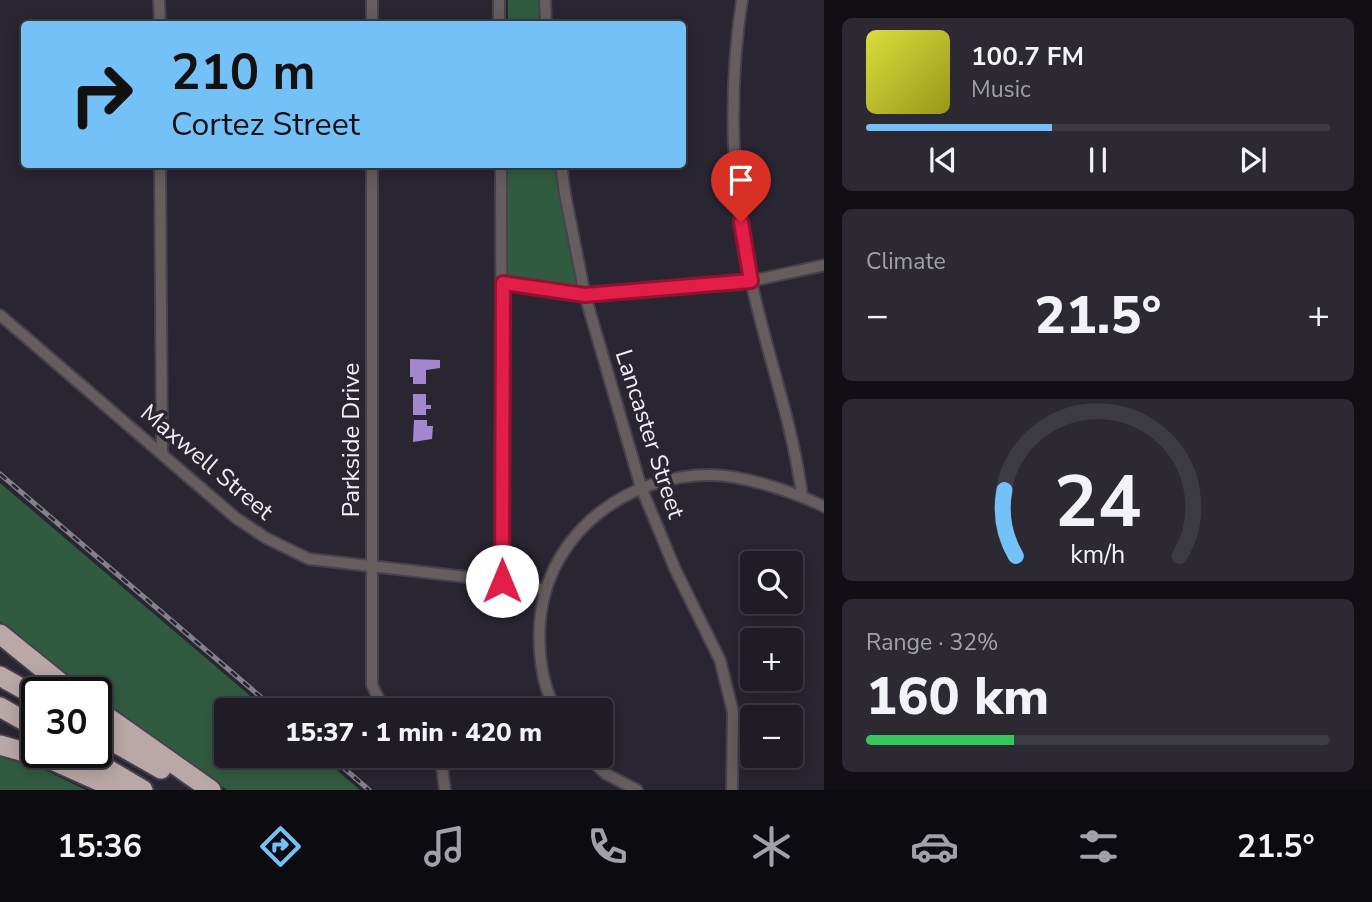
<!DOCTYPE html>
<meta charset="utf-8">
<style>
body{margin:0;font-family:"Nunito Sans",sans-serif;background:#2c2932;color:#f1f3f6;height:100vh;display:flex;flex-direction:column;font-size:26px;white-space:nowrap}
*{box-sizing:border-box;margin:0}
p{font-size:23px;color:#a1a1a7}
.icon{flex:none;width:38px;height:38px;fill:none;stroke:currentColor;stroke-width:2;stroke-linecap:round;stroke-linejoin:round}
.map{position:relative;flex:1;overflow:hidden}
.sheet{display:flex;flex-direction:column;gap:18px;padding:18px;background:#110f14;width:548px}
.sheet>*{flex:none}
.banner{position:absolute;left:21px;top:21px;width:665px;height:147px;border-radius:7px;box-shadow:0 4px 18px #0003,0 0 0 2px #3c3a42;background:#73c1f6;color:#111;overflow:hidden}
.fabs{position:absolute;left:740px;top:551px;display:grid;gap:14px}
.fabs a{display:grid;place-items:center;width:63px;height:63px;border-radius:7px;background:#1f1c25;box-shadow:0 4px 18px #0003,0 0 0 2px #3c3a42;font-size:35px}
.speed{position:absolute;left:21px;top:677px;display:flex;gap:14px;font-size:35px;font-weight:700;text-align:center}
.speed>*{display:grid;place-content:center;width:91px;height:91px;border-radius:50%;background:#1f1c25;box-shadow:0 4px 18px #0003,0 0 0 2px #3c3a42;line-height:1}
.speed .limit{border:4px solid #111;border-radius:10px;background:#fff;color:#111}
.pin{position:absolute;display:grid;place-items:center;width:60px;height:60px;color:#fff;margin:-72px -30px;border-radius:50% 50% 50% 0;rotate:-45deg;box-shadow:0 0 7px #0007}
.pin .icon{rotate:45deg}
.me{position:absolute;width:77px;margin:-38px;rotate:0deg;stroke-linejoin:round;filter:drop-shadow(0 0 5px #0008)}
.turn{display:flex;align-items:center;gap:24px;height:147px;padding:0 35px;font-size:32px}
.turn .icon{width:91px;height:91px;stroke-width:2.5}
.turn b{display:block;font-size:49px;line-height:60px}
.big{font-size:52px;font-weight:800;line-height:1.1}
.sheet .tile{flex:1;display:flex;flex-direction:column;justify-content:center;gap:10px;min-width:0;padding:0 24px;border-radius:10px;background:#2c2932}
.sheet .dial{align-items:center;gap:0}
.dial svg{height:182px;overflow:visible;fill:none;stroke:#3c3a42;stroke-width:7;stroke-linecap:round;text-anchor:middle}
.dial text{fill:#f1f3f6;stroke:none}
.song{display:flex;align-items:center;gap:21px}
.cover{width:84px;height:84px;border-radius:10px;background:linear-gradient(135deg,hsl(60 70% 55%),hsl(60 70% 35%))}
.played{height:7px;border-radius:4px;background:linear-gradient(90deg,#73c1f6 40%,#3c3a42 40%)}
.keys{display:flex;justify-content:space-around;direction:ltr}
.heat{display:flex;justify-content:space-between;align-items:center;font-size:38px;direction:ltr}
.charge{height:10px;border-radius:5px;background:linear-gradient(90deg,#34c759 32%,#3c3a42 0)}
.trip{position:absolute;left:214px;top:698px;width:399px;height:70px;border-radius:7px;background:#1f1c25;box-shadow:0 4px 18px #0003,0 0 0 2px #3c3a42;font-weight:800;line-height:70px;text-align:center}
.tab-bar{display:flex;height:112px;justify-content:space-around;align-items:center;background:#0c0b0f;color:#a1a1a7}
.tab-bar .icon{width:49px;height:49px}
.tab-bar .active{color:#73c1f6}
.tab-bar b{font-size:32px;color:#f1f3f6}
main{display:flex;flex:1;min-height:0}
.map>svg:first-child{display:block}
</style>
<main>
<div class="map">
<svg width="825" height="790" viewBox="0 0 825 790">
<rect width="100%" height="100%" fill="#292531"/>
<!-- green -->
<g fill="#315b41">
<path d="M508 0H541L542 24H508Z"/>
<path d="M507 165H556L578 286 574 288 522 284 508 278Z"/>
<path d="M0 483 267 710H226V756H320L360 790H227L96 696V693H92L32 649 0 621Z"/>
<path d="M0 757 45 770 86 790H0Z"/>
</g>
<!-- building -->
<g fill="#a488cf">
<path d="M410 359 440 360V368L426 370V384H413V377H410Z"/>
<path d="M413 394H426V405H431V409H426V415H413Z"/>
<path d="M414 420H427V426H433L432 439 413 442Z"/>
</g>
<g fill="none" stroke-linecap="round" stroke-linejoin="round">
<defs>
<g id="minor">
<path d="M159 0 160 24"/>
<path d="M499 0V24"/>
<path d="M545 0 546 24"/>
<path d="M742 0C728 92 731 189 751 280 766 352 793 423 802 496"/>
<path d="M372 24V0"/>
<path d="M160 164 162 453"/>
<path d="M372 164V685L382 706 387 710"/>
<path d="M501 164 502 581"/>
<path d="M561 164 565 194 585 295 641 487 675 569 720 660 733 712 732 790"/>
<path d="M503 283 585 295 751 281 825 265"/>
<path d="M0 315 236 518 266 538 309 559 502 581 545 590"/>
<path d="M556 710C540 682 537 644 541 612 553 529 630 474 712 475 747 476 794 492 825 507"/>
<path d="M436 756 442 766 445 790"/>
<path d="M587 756 606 774 637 790"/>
</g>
<g id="motorway">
<path d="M0 634 73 693"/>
<path d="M0 676 37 697"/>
<path d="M0 707 37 728"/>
<path d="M96 709 211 790"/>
<path d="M96 732 161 769"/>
<path d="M0 745 52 760 119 790"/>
<path d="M79 752 143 790"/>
</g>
</defs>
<!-- minor casing -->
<use href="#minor" stroke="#45414d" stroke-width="14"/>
<!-- motorway casing -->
<use href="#motorway" stroke="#45414d" stroke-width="23"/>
<!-- minor -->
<use href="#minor" stroke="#655d5e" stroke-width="10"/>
<!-- motorway -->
<use href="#motorway" stroke="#baa7a8" stroke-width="19"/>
<defs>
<g id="rail">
<path d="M0 474 276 710"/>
<path d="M330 756 369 790"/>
</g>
</defs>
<!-- rail casing -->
<use href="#rail" stroke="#84818b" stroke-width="5"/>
<!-- rail -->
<use href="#rail" stroke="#292531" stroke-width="2.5" stroke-dasharray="8" stroke-linecap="butt"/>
</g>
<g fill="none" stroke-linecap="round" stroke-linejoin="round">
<defs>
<path id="route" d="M502 581 503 283 585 295 751 281 741 222"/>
</defs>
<!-- route casing -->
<use href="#route" stroke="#92132f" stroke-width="18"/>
<!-- route -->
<use href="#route" stroke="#e11d48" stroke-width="12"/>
</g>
<g text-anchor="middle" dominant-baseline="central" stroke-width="7" stroke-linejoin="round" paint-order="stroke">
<!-- street labels -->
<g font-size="24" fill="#f1eef6" stroke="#292531">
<text transform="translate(650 434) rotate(72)">Lancaster Street</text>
<text transform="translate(351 440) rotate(-90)">Parkside Drive</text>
<text transform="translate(207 462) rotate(40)">Maxwell Street</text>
</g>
</g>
</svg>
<div class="fabs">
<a><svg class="icon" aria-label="search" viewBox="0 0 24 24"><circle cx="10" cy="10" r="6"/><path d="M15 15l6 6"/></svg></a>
<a>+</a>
<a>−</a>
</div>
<div class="speed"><div class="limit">30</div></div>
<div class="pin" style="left:741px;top:222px;background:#d93025"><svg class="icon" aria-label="arrive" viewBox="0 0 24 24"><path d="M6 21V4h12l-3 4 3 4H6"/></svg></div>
<svg class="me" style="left:502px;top:581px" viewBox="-20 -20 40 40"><circle r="19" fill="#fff"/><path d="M0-13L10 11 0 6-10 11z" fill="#e11d48"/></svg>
<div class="trip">15:37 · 1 min · 420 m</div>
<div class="banner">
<div class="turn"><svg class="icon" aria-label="right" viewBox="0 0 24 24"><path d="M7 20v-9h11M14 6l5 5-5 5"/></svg><div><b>210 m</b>Cortez Street</div></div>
</div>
</div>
<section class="sheet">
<div class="tile">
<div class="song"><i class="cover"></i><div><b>100.7 FM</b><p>Music</p></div></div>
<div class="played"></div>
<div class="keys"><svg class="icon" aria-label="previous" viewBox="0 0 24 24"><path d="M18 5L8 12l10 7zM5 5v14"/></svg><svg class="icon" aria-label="pause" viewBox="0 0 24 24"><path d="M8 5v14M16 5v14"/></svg><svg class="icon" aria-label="next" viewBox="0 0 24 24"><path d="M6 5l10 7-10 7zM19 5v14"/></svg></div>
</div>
<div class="tile"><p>Climate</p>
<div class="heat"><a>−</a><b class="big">21.5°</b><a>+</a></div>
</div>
<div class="tile dial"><svg viewBox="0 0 100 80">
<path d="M14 69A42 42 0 1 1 86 69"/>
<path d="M14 69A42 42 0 0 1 9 40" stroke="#73c1f6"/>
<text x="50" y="56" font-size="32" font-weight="700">24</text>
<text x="50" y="72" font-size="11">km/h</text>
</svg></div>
<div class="tile"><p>Range · 32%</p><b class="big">160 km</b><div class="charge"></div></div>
</section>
</main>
<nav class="tab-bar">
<b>15:36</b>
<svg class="icon active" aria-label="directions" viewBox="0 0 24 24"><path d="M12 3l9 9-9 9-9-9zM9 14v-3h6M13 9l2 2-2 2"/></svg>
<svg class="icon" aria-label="music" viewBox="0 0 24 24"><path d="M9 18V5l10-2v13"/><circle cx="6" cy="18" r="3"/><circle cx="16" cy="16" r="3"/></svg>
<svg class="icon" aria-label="phone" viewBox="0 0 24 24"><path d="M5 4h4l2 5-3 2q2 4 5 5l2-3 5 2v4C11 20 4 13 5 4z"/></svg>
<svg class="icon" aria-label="climate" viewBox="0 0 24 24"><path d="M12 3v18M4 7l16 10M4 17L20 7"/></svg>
<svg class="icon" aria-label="car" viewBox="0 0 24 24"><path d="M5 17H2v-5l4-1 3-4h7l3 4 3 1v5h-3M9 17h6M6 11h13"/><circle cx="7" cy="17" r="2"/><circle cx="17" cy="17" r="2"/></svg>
<svg class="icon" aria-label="filters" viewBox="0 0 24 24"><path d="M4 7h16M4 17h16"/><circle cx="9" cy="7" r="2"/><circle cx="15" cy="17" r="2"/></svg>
<b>21.5°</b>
</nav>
